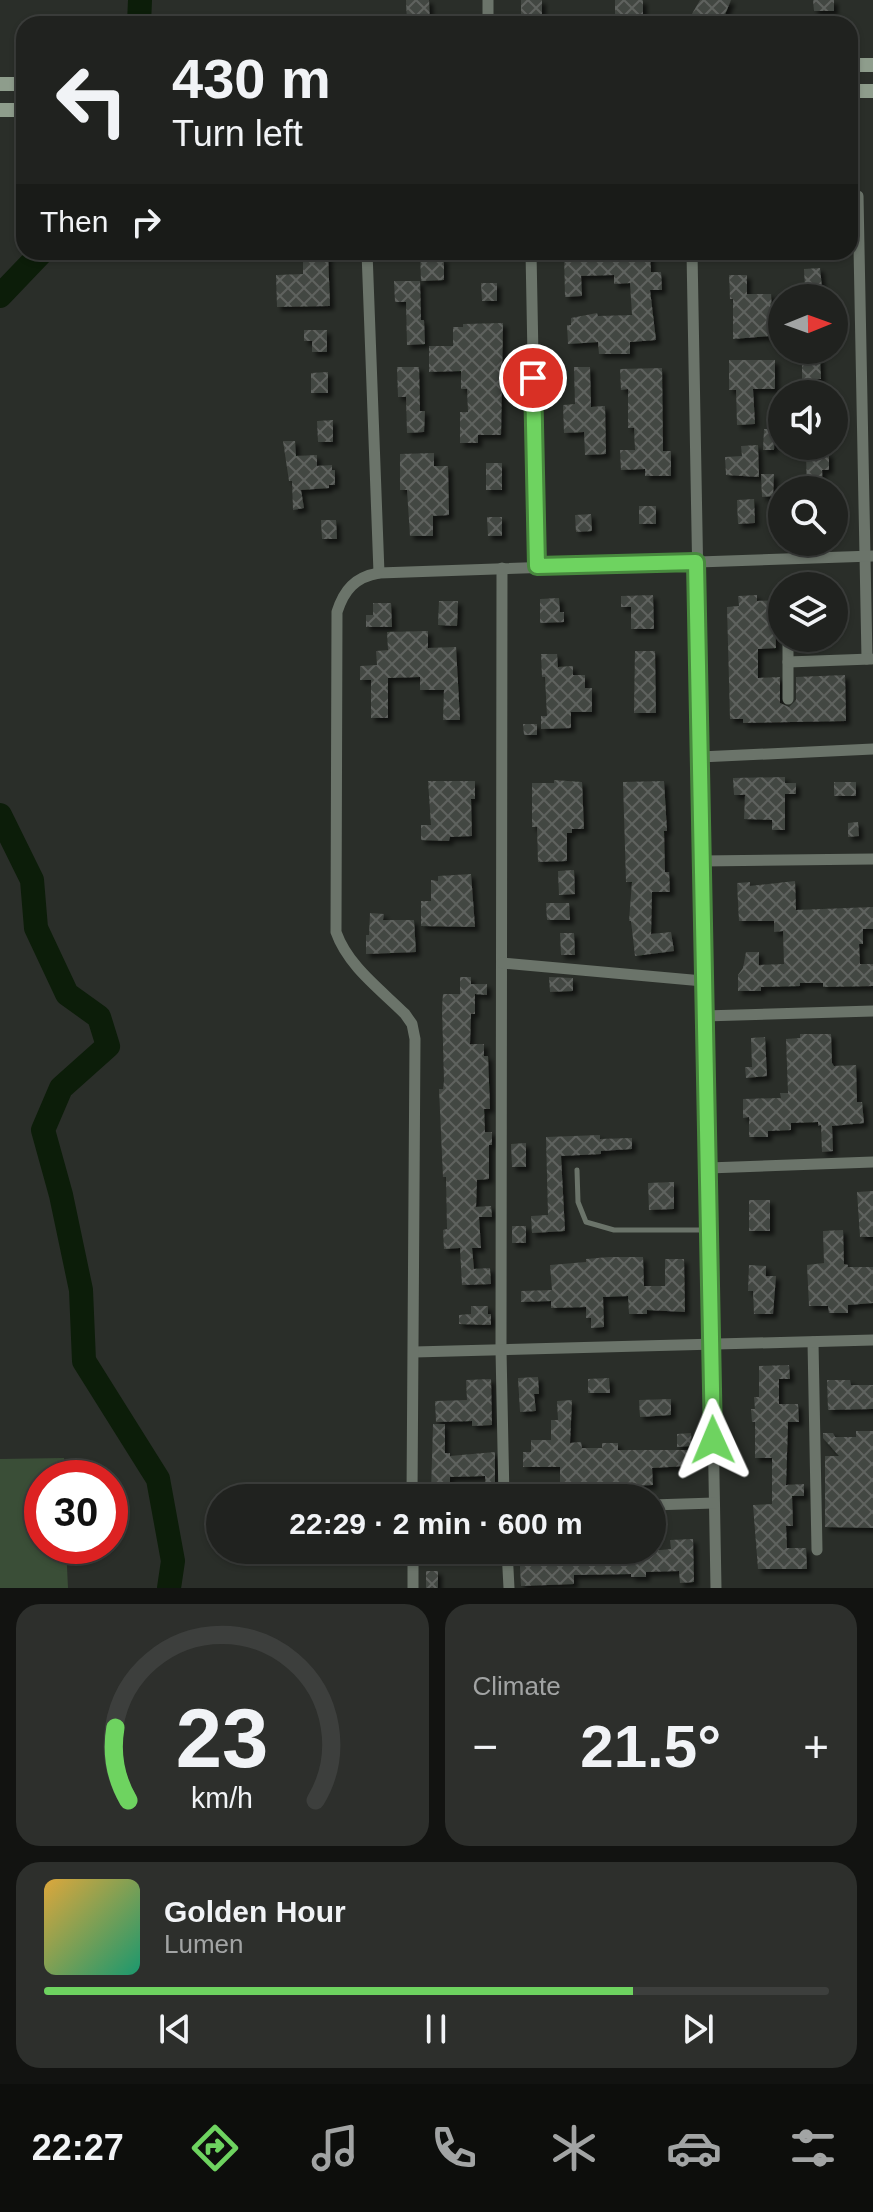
<!DOCTYPE html>
<meta charset="utf-8">
<style>
body{margin:0;font-family:Helvetica,sans-serif;background:#2d2f2c;color:#f1f3f6;height:100vh;display:flex;flex-direction:column;font-size:30px;white-space:nowrap}
*{box-sizing:border-box;margin:0}
p{font-size:26px;color:#a2a4a4}
.icon{flex:none;width:44px;height:44px;fill:none;stroke:currentColor;stroke-width:2;stroke-linecap:round;stroke-linejoin:round}
.map{position:relative;height:1588px;overflow:hidden}
.sheet{display:flex;flex-direction:column;gap:16px;padding:16px;background:#121311;flex:1}
.sheet>*{flex:none}
.banner{position:absolute;left:16px;top:16px;width:842px;height:244px;border-radius:24px;box-shadow:0 2px 6px #0004,0 0 0 2px #3d3f3d;background:#20221f;color:#f1f3f6;overflow:hidden}
.needle{width:52px;rotate:89deg}
.fabs{position:absolute;left:768px;top:284px;display:grid;gap:16px}
.fabs a{display:grid;place-items:center;width:80px;height:80px;border-radius:50%;background:#20221f;box-shadow:0 2px 6px #0004,0 0 0 2px #3d3f3d;font-size:40px}
.speed{position:absolute;left:24px;top:1460px;display:flex;gap:16px;font-size:40px;font-weight:700;text-align:center}
.speed>*{display:grid;place-content:center;width:104px;height:104px;border-radius:50%;background:#20221f;box-shadow:0 2px 6px #0004,0 0 0 2px #3d3f3d;line-height:1}
.speed .limit{border:12px solid #d22;background:#fff;color:#111}
.pin{position:absolute;display:grid;place-items:center;width:68px;height:68px;color:#fff;margin:-34px;border:4px solid #fff;border-radius:50%;box-shadow:0 2px 8px #0007}
.me{position:absolute;width:88px;margin:-44px;rotate:359deg;stroke-linejoin:round;filter:drop-shadow(0 0 6px #0008)}
.turn{display:flex;align-items:center;gap:28px;height:168px;padding:0 24px;font-size:36px}
.turn .icon{width:104px;height:104px;stroke-width:2.5}
.turn b{display:block;font-size:56px;line-height:68px}
.then{display:flex;align-items:center;height:76px;padding:0 24px;background:#0003;gap:16px;font-size:30px}
.big{font-size:60px;font-weight:800;line-height:1.1}
.sheet .card{flex:1;display:flex;flex-direction:column;justify-content:center;gap:12px;min-width:0;padding:0 28px;border-radius:24px;background:#2d2f2c}
.sheet .dial{align-items:center;gap:0}
.dial svg{height:208px;overflow:visible;fill:none;stroke:#3d3f3d;stroke-width:7;stroke-linecap:round;text-anchor:middle}
.dial text{fill:#f1f3f6;stroke:none}
.song{display:flex;align-items:center;gap:24px}
.cover{width:96px;height:96px;border-radius:12px;background:linear-gradient(135deg,hsl(40 70% 55%),hsl(160 70% 35%))}
.played{height:8px;border-radius:4px;background:linear-gradient(90deg,#6ed360 75%,#3d3f3d 75%)}
.keys{display:flex;justify-content:space-around;direction:ltr}
.heat{display:flex;justify-content:space-between;align-items:center;font-size:44px;direction:ltr}
.sheet .tiles{flex:1;display:grid;gap:16px;grid-template-columns:1fr 1fr}
.card:last-child{grid-column:span 2}
.trip{position:absolute;left:206px;top:1484px;width:460px;height:80px;border-radius:40px;background:#20221f;box-shadow:0 2px 6px #0004,0 0 0 2px #3d3f3d;font-weight:800;line-height:80px;text-align:center}
.dock{display:flex;height:128px;justify-content:space-around;align-items:center;background:#0d0e0c;color:#a2a4a4}
.dock .icon{width:56px;height:56px}
.dock .active{color:#6ed360}
.dock b{font-size:36px;color:#f1f3f6}
.map>svg:first-child{display:block}
</style>
<div class="map">
<svg width="873" height="1588" viewBox="0 0 873 1588">
<defs>
<pattern id="building-cross-hatch" width="8" height="8" patternUnits="userSpaceOnUse" patternTransform="scale(2)"><rect width="8" height="8" fill="#434742"/><path d="M0 0l8 8M0 8l8-8" fill="none" stroke="#5e625e"/></pattern>
<filter id="shadow"><feDropShadow dx="4" dy="4" stdDeviation="2" flood-color="#0009"/></filter>
</defs>
<rect width="100%" height="100%" fill="#2a2e29"/>
<!-- pitch -->
<path fill="#3a4e37" d="M64 1458 65 1478H42V1546H66L68 1588H0V1459Z"/>
<g fill="none" stroke-linecap="round" stroke-linejoin="round">
<!-- river -->
<g stroke="#0c1d09" stroke-width="24">
<path d="M139 24 140 0"/>
<path d="M0 296 42 252"/>
<path d="M0 815 32 880 36 928 67 994 99 1017 108 1046 61 1088 43 1130 61 1195 81 1290 84 1361 158 1479 173 1561 169 1588"/>
</g>
</g>
<!-- building -->
<g fill="url(#building-cross-hatch)" filter="url(#shadow)">
<path d="M406 0H429L430 24H407Z"/>
<path d="M521 0H542V19H537L538 24H525V19H521Z"/>
<path d="M615 0H643V16L615 17Z"/>
<path d="M700 0H731L721 24H709L692 14Z"/>
<path d="M813 0H834V11H814Z"/>
<path d="M303 252H328L330 306 277 307 276 275 303 274Z"/>
<path d="M420 252H437L438 258H444V280L421 281Z"/>
<path d="M564 252H580V255L650 252 651 272H661L662 290H650L656 340 630 342V354H599L598 342 568 344 567 325H571V318L597 313 598 316 632 315 630 283 614 284V275L581 276 582 296 565 297Z"/>
<path d="M820 268 822 288 805 289 804 269Z"/>
<path d="M729 275H747V294H771L772 314H782V335L733 339V299H730Z"/>
<path d="M394 281H420L421 320H424L425 344 407 345 406 302H395Z"/>
<path d="M481 283H497V301H482Z"/>
<path d="M503 323 501 435H478V443H460V412H468L467 389H461V371L429 372V346H453V327H463V324Z"/>
<path d="M304 330H327V352H312V341H304Z"/>
<path d="M802 358H820L821 379H802Z"/>
<path d="M729 360H775V389H753L755 424 737 425 736 390H729Z"/>
<path d="M397 367H419L420 411H425L424 432 407 433 406 397H398Z"/>
<path d="M574 367H590L591 407 605 406 606 454 585 455 584 432 564 433 563 405 575 404Z"/>
<path d="M662 368 663 451H671V476H645V469L621 470 620 450H635L634 428H628V389L621 390 620 369Z"/>
<path d="M328 372V393H311V373Z"/>
<path d="M333 420V442H318L317 421Z"/>
<path d="M764 429H775L774 450H763Z"/>
<path d="M283 441H295L296 456 317 455V466L332 465V470H335V485H329V488L301 490 304 508 293 510 292 481H289Z"/>
<path d="M758 445 759 477 726 475 725 457 742 456 741 446Z"/>
<path d="M434 453V466H448L449 515 433 516V536H410L407 490H400V454Z"/>
<path d="M829 453V470H822L823 490H807L806 454Z"/>
<rect x="486" y="463" width="16" height="27"/>
<path d="M761 474H774L773 496 762 497Z"/>
<path d="M754 499 755 523 738 524 737 500Z"/>
<rect x="639" y="506" width="17" height="18"/>
<path d="M591 514 592 531 576 532 575 515Z"/>
<path d="M487 517H502V536H488Z"/>
<path d="M321 520H336L337 539H322Z"/>
<path d="M653 595 654 629H631V607H621V596Z"/>
<path d="M757 595V601L782 600V614H775L776 648 758 649V678L780 677V703L789 707 796 700V677L845 675 846 721 743 723V719H730L727 607 739 606 738 596Z"/>
<path d="M559 598 560 612H564V622L540 623V599Z"/>
<path d="M439 601H458L457 626 438 625Z"/>
<path d="M373 603H391L392 627H366V615H373Z"/>
<path d="M428 631V648L456 647 460 720H443L444 690H420V677L388 678V718H371V680H360V666L377 665 376 651 388 650 387 632Z"/>
<path d="M635 651H655L656 713H634Z"/>
<path d="M541 654H557L558 667 573 666V675H585V688H592V712H571V728L541 729V716H547L545 677H542Z"/>
<path d="M523 724H537V735H524Z"/>
<path d="M785 777V783H796V794H785V830H772V820L744 819 745 795H734L733 778Z"/>
<path d="M554 780 582 782 584 829H572V833H567V861L538 862 537 827H532V783H554Z"/>
<path d="M428 781H475V799H471L472 836 450 837 449 841 421 840V825H431Z"/>
<path d="M664 781 667 831H664L665 872H669L670 892H652L651 934 671 932 674 951 635 956 631 921H629L632 882H626L623 782Z"/>
<rect x="834" y="782" width="22" height="14"/>
<path d="M858 822 859 836 848 837V823Z"/>
<path d="M574 870 575 894 559 895 558 871Z"/>
<path d="M471 874 475 927 421 926V901H431V880L438 881V876Z"/>
<path d="M795 881 796 910 873 907V929H863V944H859L860 964H873V986L823 987V983H800V986L761 987V991H738V975L743 968 746 952H759V965L784 964 783 931 774 932V921H739L737 883 750 882V886Z"/>
<path d="M546 903H569L570 920H547Z"/>
<path d="M370 913 384 914 383 920H414L416 952 366 954V935H369Z"/>
<path d="M560 933H574L575 955H561Z"/>
<path d="M460 977H471V984H487V995L475 994V1014H471L470 1044H484V1056H488L490 1109H484L485 1132H492V1145H489V1179L477 1180 476 1207 491 1206 492 1217H479L481 1248H472L474 1269 490 1268 491 1284 462 1285 460 1248 444 1249 443 1230 447 1229 446 1177H443L439 1089H443L444 1081 442 1008 443 994H460Z"/>
<path d="M549 977 573 978V991L550 992Z"/>
<path d="M800 1034H831L832 1063 834 1066 856 1065 857 1102H862L864 1123 832 1126 833 1151 822 1152 821 1125 818 1126V1122L791 1123V1130L768 1131V1137H749V1117L743 1118V1099L781 1098 780 1093H788L786 1039 800 1038Z"/>
<path d="M765 1037 767 1076 746 1078 745 1067H752L751 1038Z"/>
<path d="M600 1135V1139L632 1138V1149L601 1151V1154L561 1156 565 1231 532 1233 531 1216 548 1215 546 1137Z"/>
<path d="M526 1143V1167H512L511 1144Z"/>
<path d="M674 1182V1209L649 1210 648 1183Z"/>
<path d="M873 1191V1237H860L857 1192Z"/>
<rect x="749" y="1200" width="21" height="31"/>
<rect x="512" y="1226" width="14" height="17"/>
<path d="M843 1230 844 1264 848 1265V1267H873V1303L848 1305V1313H829L828 1306H809L807 1265 824 1263 823 1231Z"/>
<path d="M609 1257H643L644 1286H665V1259H684L685 1312 647 1310V1314H629L628 1296 603 1297 604 1327 591 1328V1318H586V1307L551 1308V1301L521 1302V1291L552 1290 550 1265 586 1262V1259Z"/>
<path d="M749 1265 766 1266V1276H776L773 1314H754L753 1291H748Z"/>
<path d="M471 1306H488V1314H491V1325L459 1324V1315L471 1314Z"/>
<path d="M789 1365 790 1379H779V1404H798L799 1422H788L786 1485 804 1484V1496H792L793 1526H786L787 1548H806L807 1569H758L753 1505 772 1504V1458H755V1422H752L751 1409H755L754 1397H759V1366Z"/>
<path d="M538 1377 539 1394H534L536 1411 520 1412 518 1378Z"/>
<path d="M609 1378 610 1393H588V1379Z"/>
<path d="M491 1379 492 1425 472 1426V1421L436 1422 435 1401 467 1400 466 1380Z"/>
<path d="M827 1380H850L851 1385H873V1409L828 1410Z"/>
<path d="M671 1399V1415L640 1417 639 1400Z"/>
<path d="M572 1400 570 1443 581 1442 582 1448H602V1443H618V1450H687V1466L652 1468 653 1485 628 1486H560V1467H523V1452H531V1440H551V1420H558L557 1401Z"/>
<path d="M433 1424H445V1453H450V1456L495 1452V1493H486L485 1476 450 1477V1491L431 1492Z"/>
<path d="M856 1431H873V1528L825 1527V1456H839L823 1438V1433H833L835 1437H856Z"/>
<path d="M691 1433 692 1446 677 1447V1434Z"/>
<path d="M693 1539 694 1582 680 1583 679 1571 646 1572V1577H631V1574L574 1575V1584L521 1586 519 1550H661L671 1549 670 1540Z"/>
<rect x="426" y="1571" width="12" height="17"/>
</g>
<g fill="none" stroke-linecap="round" stroke-linejoin="round">
<!-- lane -->
<path stroke="#6b746a" stroke-width="5" d="M577 1170 578 1202 586 1222 614 1230H709"/>
<!-- street -->
<g stroke="#6b746a" stroke-width="11">
<path d="M488 0V24"/>
<path d="M858 196 867 659"/>
<path d="M367 252 379 573"/>
<path d="M531 252 537 566"/>
<path d="M692 252 716 1588"/>
<path d="M502 568 501 1350 504 1498"/>
<path d="M788 638V699"/>
<path d="M788 662 871 659"/>
<path d="M700 757 873 749"/>
<path d="M701 861 873 859"/>
<path d="M502 963 703 981"/>
<path d="M704 1016 873 1011"/>
<path d="M708 1168 873 1162"/>
<path d="M813 1342 817 1550"/>
<path d="M414 1352 873 1340"/>
<path d="M412 1498 415 1039 412 1024 405 1014C380 989 348 966 336 932L337 612C344 590 355 577 379 573L873 556"/>
<path d="M652 1505 714 1503"/>
<path d="M413 1550V1588"/>
<path d="M507 1550 509 1588"/>
</g>
<!-- secondary -->
<g stroke="#8e9d8c" stroke-width="14">
<path d="M850 65H873"/>
<path d="M0 84H24"/>
<path d="M850 91H873"/>
<path d="M0 110H24"/>
</g>
</g>
<g fill="none" stroke-linecap="round" stroke-linejoin="round">
<defs>
<path id="route" d="M533 378 537 566 696 562 713 1440"/>
</defs>
<!-- route casing -->
<use href="#route" stroke="#48893e" stroke-width="20"/>
<!-- route -->
<use href="#route" stroke="#6ed360" stroke-width="14"/>
</g>
</svg>
<div class="fabs">
<a><svg class="needle" viewBox="-14 -14 28 28"><path d="M0-13l5 13h-10z" fill="#e53935"/><path d="M0 13l5-13h-10z" fill="#a2a4a4"/></svg></a>
<a><svg class="icon" aria-label="sound" viewBox="0 0 24 24"><path d="M4 9h4l5-4v14l-5-4H4zM17 9q2 3 0 6"/></svg></a>
<a><svg class="icon" aria-label="search" viewBox="0 0 24 24"><circle cx="10" cy="10" r="6"/><path d="M15 15l6 6"/></svg></a>
<a><svg class="icon" aria-label="layers" viewBox="0 0 24 24"><path d="M12 4l9 5-9 5-9-5zM3 14l9 5 9-5"/></svg></a>
</div>
<div class="speed"><div class="limit">30</div></div>
<div class="pin" style="left:533px;top:378px;background:#d93025"><svg class="icon" aria-label="arrive" viewBox="0 0 24 24"><path d="M6 21V4h12l-3 4 3 4H6"/></svg></div>
<svg class="me" style="left:713px;top:1440px" viewBox="-20 -20 40 40"><path d="M0-17L14 15 0 8-14 15z" fill="#6ed360" stroke="#fff" stroke-width="4"/></svg>
<div class="trip">22:29 · 2 min · 600 m</div>
<div class="banner">
<div class="turn"><svg class="icon" aria-label="left" viewBox="0 0 24 24"><path d="M17 20v-9H6M10 6l-5 5 5 5"/></svg><div><b>430 m</b>Turn left</div></div>
<div class="then">Then<svg class="icon" aria-label="right" viewBox="0 0 24 24"><path d="M7 20v-9h11M14 6l5 5-5 5"/></svg></div>
</div>
</div>
<section class="sheet">
<div class="tiles">
<div class="card dial"><svg viewBox="0 0 100 80">
<path d="M14 69A42 42 0 1 1 86 69"/>
<path d="M14 69A42 42 0 0 1 9 41" stroke="#6ed360"/>
<text x="50" y="56" font-size="32" font-weight="700">23</text>
<text x="50" y="72" font-size="11">km/h</text>
</svg></div>
<div class="card"><p>Climate</p>
<div class="heat"><a>−</a><b class="big">21.5°</b><a>+</a></div>
</div>
<div class="card">
<div class="song"><i class="cover"></i><div><b>Golden Hour</b><p>Lumen</p></div></div>
<div class="played"></div>
<div class="keys"><svg class="icon" aria-label="previous" viewBox="0 0 24 24"><path d="M18 5L8 12l10 7zM5 5v14"/></svg><svg class="icon" aria-label="pause" viewBox="0 0 24 24"><path d="M8 5v14M16 5v14"/></svg><svg class="icon" aria-label="next" viewBox="0 0 24 24"><path d="M6 5l10 7-10 7zM19 5v14"/></svg></div>
</div>
</div>
</section>
<nav class="dock">
<b>22:27</b>
<svg class="icon active" aria-label="directions" viewBox="0 0 24 24"><path d="M12 3l9 9-9 9-9-9zM9 14v-3h6M13 9l2 2-2 2"/></svg>
<svg class="icon" aria-label="music" viewBox="0 0 24 24"><path d="M9 18V5l10-2v13"/><circle cx="6" cy="18" r="3"/><circle cx="16" cy="16" r="3"/></svg>
<svg class="icon" aria-label="phone" viewBox="0 0 24 24"><path d="M5 4h4l2 5-3 2q2 4 5 5l2-3 5 2v4C11 20 4 13 5 4z"/></svg>
<svg class="icon" aria-label="climate" viewBox="0 0 24 24"><path d="M12 3v18M4 7l16 10M4 17L20 7"/></svg>
<svg class="icon" aria-label="car" viewBox="0 0 24 24"><path d="M5 17H2v-5l4-1 3-4h7l3 4 3 1v5h-3M9 17h6M6 11h13"/><circle cx="7" cy="17" r="2"/><circle cx="17" cy="17" r="2"/></svg>
<svg class="icon" aria-label="filters" viewBox="0 0 24 24"><path d="M4 7h16M4 17h16"/><circle cx="9" cy="7" r="2"/><circle cx="15" cy="17" r="2"/></svg>
</nav>
